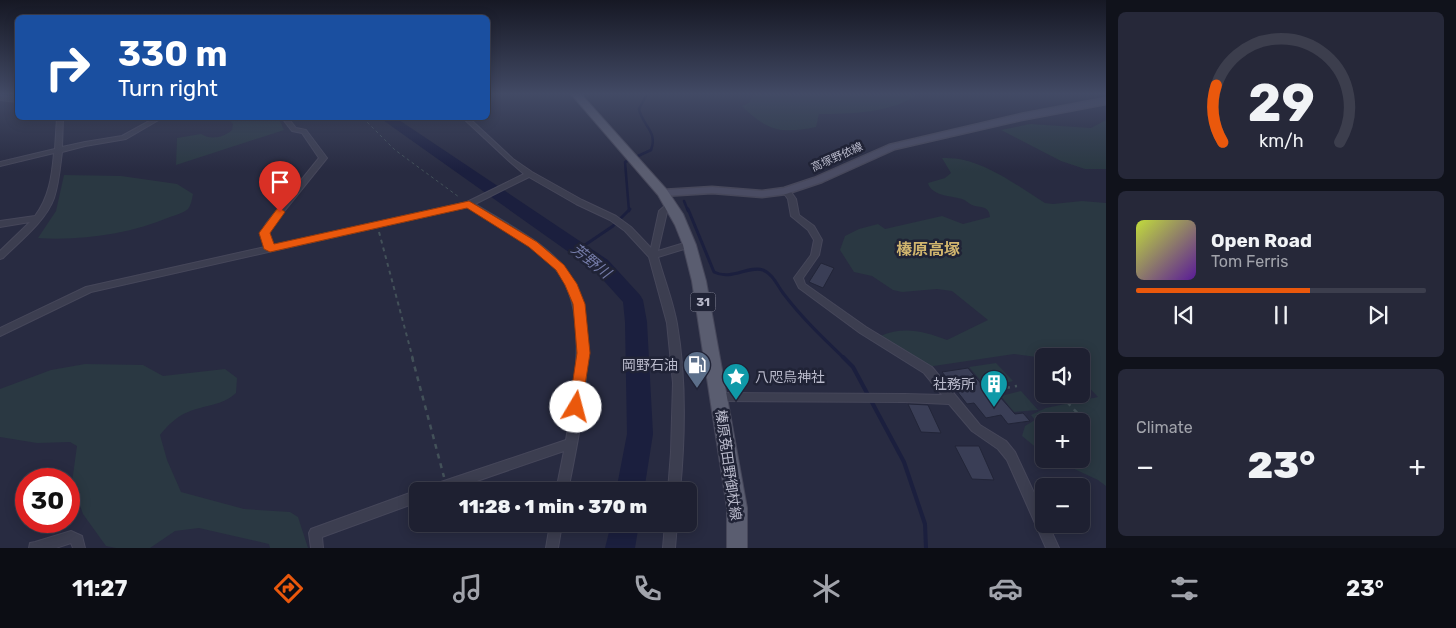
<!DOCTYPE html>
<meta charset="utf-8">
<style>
body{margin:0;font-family:Rubik,"Noto Sans JP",sans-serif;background:#262839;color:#f1f3f6;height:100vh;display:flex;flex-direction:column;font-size:19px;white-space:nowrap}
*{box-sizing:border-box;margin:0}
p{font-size:16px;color:#a1a3ab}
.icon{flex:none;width:28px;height:28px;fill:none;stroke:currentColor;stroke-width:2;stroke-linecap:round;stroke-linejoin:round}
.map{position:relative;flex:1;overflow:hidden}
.side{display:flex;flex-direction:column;gap:12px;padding:12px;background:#10121b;width:350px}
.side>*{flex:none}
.hud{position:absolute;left:15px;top:15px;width:475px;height:105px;border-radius:8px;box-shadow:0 2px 12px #0003,0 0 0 1px #3c3e4d;background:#1a4fa0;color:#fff;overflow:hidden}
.controls{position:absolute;left:1035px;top:348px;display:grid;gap:10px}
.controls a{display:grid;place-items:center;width:55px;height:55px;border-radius:8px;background:#1e2031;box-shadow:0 2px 12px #0003,0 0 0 1px #3c3e4d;font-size:25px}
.speed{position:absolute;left:15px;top:468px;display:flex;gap:10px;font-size:25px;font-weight:700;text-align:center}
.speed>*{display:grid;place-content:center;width:65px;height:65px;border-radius:50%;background:#1e2031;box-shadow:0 2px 12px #0003,0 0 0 1px #3c3e4d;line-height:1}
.speed .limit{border:8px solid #d22;background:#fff;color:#111}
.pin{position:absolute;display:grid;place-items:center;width:42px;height:42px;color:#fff;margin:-51px -21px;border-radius:50% 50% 50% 0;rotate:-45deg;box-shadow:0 0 5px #0007}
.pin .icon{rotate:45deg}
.me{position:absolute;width:55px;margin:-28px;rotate:8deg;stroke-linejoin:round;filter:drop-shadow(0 0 4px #0008)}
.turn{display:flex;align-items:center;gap:18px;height:105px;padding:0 20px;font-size:22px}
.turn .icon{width:65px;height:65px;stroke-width:2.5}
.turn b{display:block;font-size:35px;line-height:42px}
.big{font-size:38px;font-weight:800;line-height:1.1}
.side .card{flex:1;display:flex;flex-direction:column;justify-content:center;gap:8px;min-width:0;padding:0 18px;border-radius:8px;background:#262839}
.side .dial{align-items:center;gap:0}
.dial svg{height:130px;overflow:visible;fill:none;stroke:#3c3e4d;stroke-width:7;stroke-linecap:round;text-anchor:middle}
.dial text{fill:#f1f3f6;stroke:none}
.song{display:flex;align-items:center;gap:15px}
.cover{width:60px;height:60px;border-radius:8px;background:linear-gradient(135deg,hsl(70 70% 55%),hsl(270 70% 35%))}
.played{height:5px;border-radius:2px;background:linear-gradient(90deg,#ea580c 60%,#3c3e4d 60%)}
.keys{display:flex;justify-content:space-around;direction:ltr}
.heat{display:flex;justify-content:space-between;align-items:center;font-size:28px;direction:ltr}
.trip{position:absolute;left:409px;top:482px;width:288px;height:50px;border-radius:8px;background:#1e2031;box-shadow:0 2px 12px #0003,0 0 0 1px #3c3e4d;font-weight:800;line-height:50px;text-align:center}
.tabs{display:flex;height:80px;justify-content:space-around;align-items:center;background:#0c0d14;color:#a1a3ab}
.tabs .icon{width:35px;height:35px}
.tabs .selected{color:#ea580c}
.tabs b{font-size:22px;color:#f1f3f6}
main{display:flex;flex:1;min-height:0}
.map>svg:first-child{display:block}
</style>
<main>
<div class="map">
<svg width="1106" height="548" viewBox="0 0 1106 548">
<rect width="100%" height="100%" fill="#282b41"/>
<!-- green -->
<g fill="#2a3842">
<path d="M753 94H918C893 113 850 114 819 114L816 127C781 134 767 131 742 106L749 103Z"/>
<path d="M211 118H274L279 119 284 130 176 165 177 138 201 134C211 140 223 138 232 130L233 124 229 119Z"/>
<path d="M1106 120V169H1085L1061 161 1001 130 1030 124 1091 128Z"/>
<path d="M942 158C980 156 1014 184 1045 203L1053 204 1082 201 1106 203V486L1098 480 1053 459H1081V421H1044V454L1022 436 1025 426 1035 420 1031 415 1046 408 1098 397 1081 379V356H1044V358L1014 354 927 367 880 336C904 326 923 331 947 340L988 320 952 291 937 289 902 292 893 290 872 276 854 272 840 250 845 236 859 229 878 224 885 229 942 216 963 224 990 217C989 205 980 208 972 205 969 204 966 200 962 199 952 196 931 196 928 183L945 178 951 173Z"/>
<path d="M64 175 121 176 177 184 193 194C192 199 191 205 188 209 183 213 176 215 170 217 130 234 81 241 38 238L56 211Z"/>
<path d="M996 363 1013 381 987 388 969 367Z"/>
<path d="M85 364 143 365 163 376 225 369 237 378 236 393C222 406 204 405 188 412 177 416 167 426 160 435L167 460 181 492 244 509 290 512 298 517 308 548H270L269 544 199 528 175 531 150 548H116L106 546 83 514 72 482 77 446 70 442 37 443 0 437V389L51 370Z"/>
<path d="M1021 391 1038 410 1014 412 1001 396Z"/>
</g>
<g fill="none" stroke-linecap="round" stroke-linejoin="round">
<!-- stream-far2 -->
<g stroke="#1b1f3e" stroke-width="2.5">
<path d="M684 201 688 211"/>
<path d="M629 211 625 162 651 150C658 131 643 127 639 109L647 94"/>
</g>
<!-- stream-far1 -->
<g stroke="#1b1f3e" stroke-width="3">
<path d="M688 209 714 272C731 281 749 265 763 270 773 274 777 285 783 293 801 317 823 338 845 359"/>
<path d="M579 249 613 226 630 209"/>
</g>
<!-- stream -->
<path stroke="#1b1f3e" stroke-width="4" d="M843 357 853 367 904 462 925 524 926 548"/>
<!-- river -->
<g fill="#1b1f3e" fill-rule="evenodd">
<path d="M380 118H396L608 260 640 295 643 300 647 322 653 434 644 491H616L627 434 625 322 623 302 594 270Z"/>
<path d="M611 524H639L635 548H605Z"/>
</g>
</g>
<!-- building -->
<g fill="#3a3e56" stroke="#222538">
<path d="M821 263 834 268 823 288 809 282Z"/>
<path d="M968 368 993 398 1000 397 1015 414 1023 413 1030 421 1008 424 1001 415 986 418 974 403 967 404 942 372Z"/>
<path d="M908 404 928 405 941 433 921 432Z"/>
<path d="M955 446H979L994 480 972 479Z"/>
</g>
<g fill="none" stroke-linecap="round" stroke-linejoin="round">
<defs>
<g id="minor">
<path d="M0 96 18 98V102L0 100Z"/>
<path d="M57 118H63L62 147 85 142 122 136 155 118H162L126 139 85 146 62 152C60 167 59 183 54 198 46 221 19 242 3 258L0 259V251L30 222 0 227V221L35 216C49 198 52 176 54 153L0 166V162L55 149Z"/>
<path d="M282 118H288L296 128 306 130 327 158 273 225 269 233 273 245 467 202 524 174 509 161 463 118H469L513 159 532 172 582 200 616 216 631 227 651 248 659 211 668 203H674L675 205 667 212 658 251 691 241 695 244 694 246 658 257C664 279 673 301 677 324 686 376 685 438 680 491H668L671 452 673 383 667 323 649 257 625 231 610 220 576 204 529 177 475 204C502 221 542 241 562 265 606 318 580 429 568 491H556L564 451 448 491H426L428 487 432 485 566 440C574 392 590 308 555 268 532 242 497 225 468 207L91 292 0 336V328L86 287 265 247 261 233 266 224 319 158 302 133 292 131Z"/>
<path d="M783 189H789L796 199 799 215 814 226 822 240 819 255 803 278 805 284 866 327 932 367 980 425 1006 441 1015 452 1044 514V524H1048L1059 548H1046L1007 460 998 449 972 431 949 404 905 402 719 401 715 400 714 397 715 394 719 393 905 394 942 395 924 373 860 333 799 288 794 278 811 255 814 240 808 230 791 216 788 199 782 191Z"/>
<path d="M418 490 421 491H418V502L322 537 323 548H311L309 533 311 529Z"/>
<path d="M550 524H562L558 548H546Z"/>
<path d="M665 524H677L675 548H663Z"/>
<path d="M71 531 82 536 85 548H73L71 543 56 548H29L30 543 35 542Z"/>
</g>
<path id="secondary" d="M1106 98V104L1021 120 895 149 822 182 786 194 762 197 712 193 663 196 658 193 663 190 712 187 762 191 784 188 814 178 889 145 1021 114Z"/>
<path id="primary" d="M571 94H581L667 190 683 214 696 245 706 281 747 508V548H727V508L692 281 683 245 675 225 658 195Z"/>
</defs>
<!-- minor casing -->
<use href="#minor" stroke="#46475a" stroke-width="2"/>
<!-- secondary casing -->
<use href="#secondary" stroke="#46475a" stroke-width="3"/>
<!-- primary casing -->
<use href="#primary" stroke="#46475a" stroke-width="2"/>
<!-- path-far2 -->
<path stroke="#435159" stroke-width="1" stroke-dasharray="3 3" stroke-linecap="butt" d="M363 118 395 150 459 197"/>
<!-- path-far1 -->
<path stroke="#435159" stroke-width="2" stroke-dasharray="4 4" stroke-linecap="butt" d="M379 232 413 359"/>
<!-- path -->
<g stroke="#435159" stroke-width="2.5" stroke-dasharray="5 5" stroke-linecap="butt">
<path d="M412 357 444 477"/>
<path d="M1005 388 1017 386"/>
<path d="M1067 402 1084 420"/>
</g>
<!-- minor -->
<use href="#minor" fill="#3c3e50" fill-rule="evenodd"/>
<!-- secondary -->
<use href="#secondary" fill="#4a4c63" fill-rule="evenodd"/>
<!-- primary -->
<use href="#primary" fill="#5a5d70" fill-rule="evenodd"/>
</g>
<!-- sky -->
<linearGradient id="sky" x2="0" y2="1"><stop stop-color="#161824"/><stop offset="0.55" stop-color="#424a65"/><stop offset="1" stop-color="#424a65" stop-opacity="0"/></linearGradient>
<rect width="1106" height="171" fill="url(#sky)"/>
<!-- route -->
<path fill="#ea580c" stroke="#983908" d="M469 201 537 242 564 265 577 284 585 304 590 353 581 411 576 413 571 411 569 407 577 353 573 304 565 285 556 270 529 247 467 208 270 252 264 249 259 233 277 209 280 208 285 212 270 233 274 244Z"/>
<!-- icons -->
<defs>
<symbol id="fuel-pin" viewBox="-11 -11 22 30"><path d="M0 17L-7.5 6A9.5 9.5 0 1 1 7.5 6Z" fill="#5c6f8a" stroke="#202336"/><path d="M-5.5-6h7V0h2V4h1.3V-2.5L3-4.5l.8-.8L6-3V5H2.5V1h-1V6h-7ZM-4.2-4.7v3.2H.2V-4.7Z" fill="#fff"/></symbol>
<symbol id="sight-pin" viewBox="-11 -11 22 30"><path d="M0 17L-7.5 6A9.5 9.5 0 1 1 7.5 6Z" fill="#0f9aa8" stroke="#202336"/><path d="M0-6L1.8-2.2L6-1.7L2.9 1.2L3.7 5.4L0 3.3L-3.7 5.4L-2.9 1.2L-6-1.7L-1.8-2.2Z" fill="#fff"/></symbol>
<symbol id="building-pin" viewBox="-11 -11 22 30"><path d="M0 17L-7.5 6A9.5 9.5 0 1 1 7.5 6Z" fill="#0f9aa8" stroke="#202336"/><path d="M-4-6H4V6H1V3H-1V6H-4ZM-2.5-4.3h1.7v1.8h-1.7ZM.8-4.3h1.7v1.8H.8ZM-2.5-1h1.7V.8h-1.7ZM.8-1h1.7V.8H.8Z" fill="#fff"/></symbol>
</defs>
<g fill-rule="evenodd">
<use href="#fuel-pin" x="681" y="349" width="32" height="43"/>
<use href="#sight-pin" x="720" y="361" width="32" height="43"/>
<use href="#building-pin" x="978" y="368" width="32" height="43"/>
</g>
<g text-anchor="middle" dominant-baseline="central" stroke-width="5" stroke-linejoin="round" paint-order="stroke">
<!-- far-street labels -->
<g font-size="11" fill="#b9bacb" stroke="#202336">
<text transform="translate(837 157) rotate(-24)">高塚野依線</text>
</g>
<!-- shield labels -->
<rect fill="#202336" stroke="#8b8d9e" stroke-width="1" x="690.5" y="292.5" width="25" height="19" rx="4"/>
<g font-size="12" font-weight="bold" fill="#b9bacb">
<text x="703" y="302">31</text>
</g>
<!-- poi labels -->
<g font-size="14" fill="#b9bacb" stroke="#202336" text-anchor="end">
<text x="678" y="365">岡野石油</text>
<text x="755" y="377" text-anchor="start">八咫烏神社</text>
<text x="975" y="384">社務所</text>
</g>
<!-- street labels -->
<g font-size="14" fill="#b9bacb" stroke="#202336">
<text transform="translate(728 465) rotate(82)">榛原菟田野御杖線</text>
</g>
<!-- water labels -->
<g font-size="15" font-style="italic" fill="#747ba7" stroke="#202336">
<text transform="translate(591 261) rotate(39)">芳野川</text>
</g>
<!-- quarter labels -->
<g font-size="16" font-weight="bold" fill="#d1b56e" stroke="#202336">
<text x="928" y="249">榛原高塚</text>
</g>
</g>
</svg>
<div class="controls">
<a><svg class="icon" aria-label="sound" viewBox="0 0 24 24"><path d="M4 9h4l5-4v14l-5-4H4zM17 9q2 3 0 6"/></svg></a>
<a>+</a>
<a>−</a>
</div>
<div class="speed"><div class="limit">30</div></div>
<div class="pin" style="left:280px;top:212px;background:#d93025"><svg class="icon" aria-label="arrive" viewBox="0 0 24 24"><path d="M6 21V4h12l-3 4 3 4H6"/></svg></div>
<svg class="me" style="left:576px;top:407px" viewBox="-20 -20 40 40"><circle r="19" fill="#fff"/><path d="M0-13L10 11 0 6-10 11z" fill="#ea580c"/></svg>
<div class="trip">11:28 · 1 min · 370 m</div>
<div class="hud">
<div class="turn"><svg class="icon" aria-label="right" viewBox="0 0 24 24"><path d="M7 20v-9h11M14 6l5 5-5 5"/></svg><div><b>330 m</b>Turn right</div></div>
</div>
</div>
<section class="side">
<div class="card dial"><svg viewBox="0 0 100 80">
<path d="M14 69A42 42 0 1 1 86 69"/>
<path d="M14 69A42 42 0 0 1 10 34" stroke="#ea580c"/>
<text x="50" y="56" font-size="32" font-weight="700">29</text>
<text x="50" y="72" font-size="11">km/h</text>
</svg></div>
<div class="card">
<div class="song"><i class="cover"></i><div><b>Open Road</b><p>Tom Ferris</p></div></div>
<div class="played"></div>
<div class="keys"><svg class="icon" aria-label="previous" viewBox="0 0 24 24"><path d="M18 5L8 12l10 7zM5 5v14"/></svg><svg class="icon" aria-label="pause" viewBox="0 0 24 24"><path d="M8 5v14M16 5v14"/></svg><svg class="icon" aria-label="next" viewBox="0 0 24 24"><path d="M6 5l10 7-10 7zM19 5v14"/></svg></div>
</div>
<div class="card"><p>Climate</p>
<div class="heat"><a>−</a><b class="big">23°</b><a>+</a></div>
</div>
</section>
</main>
<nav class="tabs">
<b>11:27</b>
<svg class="icon selected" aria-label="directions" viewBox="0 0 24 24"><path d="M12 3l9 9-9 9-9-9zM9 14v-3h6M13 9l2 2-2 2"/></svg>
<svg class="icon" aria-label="music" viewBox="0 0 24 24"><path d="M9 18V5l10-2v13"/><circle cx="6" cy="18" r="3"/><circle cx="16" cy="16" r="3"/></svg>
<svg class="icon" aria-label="phone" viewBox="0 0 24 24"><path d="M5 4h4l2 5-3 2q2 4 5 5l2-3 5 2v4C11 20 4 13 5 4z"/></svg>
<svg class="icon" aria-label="climate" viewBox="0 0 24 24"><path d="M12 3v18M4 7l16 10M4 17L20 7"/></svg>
<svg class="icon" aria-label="car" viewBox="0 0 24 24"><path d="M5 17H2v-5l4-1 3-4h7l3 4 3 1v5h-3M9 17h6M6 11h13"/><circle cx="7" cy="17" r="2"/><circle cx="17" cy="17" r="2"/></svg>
<svg class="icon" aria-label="filters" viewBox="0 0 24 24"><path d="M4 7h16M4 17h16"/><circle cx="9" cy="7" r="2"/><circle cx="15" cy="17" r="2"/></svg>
<b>23°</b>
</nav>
